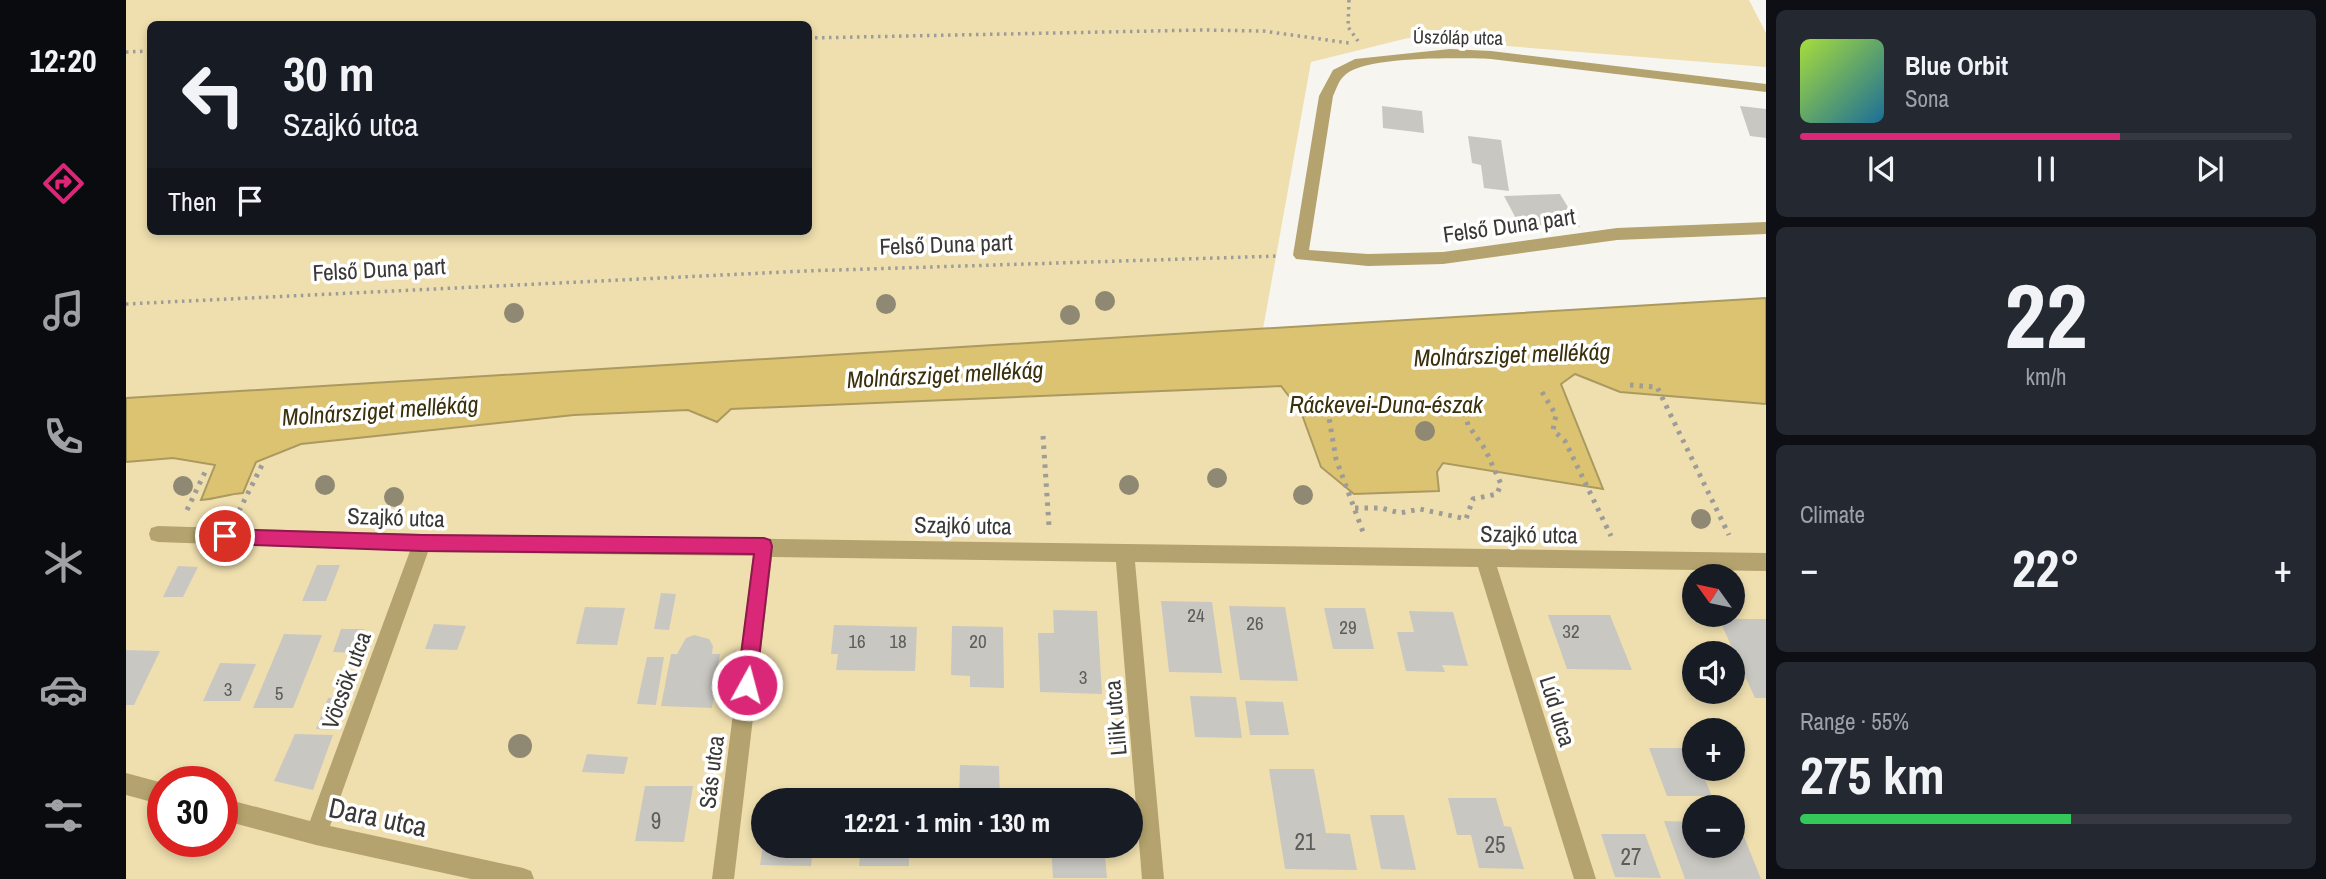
<!DOCTYPE html>
<meta charset="utf-8">
<style>
body{margin:0;font-family:"Archivo Narrow",sans-serif;background:#242831;color:#f1f3f6;height:100vh;display:flex;flex-direction:column;font-size:26px;white-space:nowrap}
*{box-sizing:border-box;margin:0}
p{font-size:23px;color:#9ea1a6}
.icon{flex:none;width:38px;height:38px;fill:none;stroke:currentColor;stroke-width:2;stroke-linecap:round;stroke-linejoin:round}
.map{position:relative;flex:1;overflow:hidden}
.drawer{display:flex;flex-direction:column;gap:10px;padding:10px;background:#0d0f14;width:560px}
.drawer>*{flex:none}
.banner{position:absolute;left:21px;top:21px;width:665px;height:214px;border-radius:10px;box-shadow:0 4px 10px #0003;background:#171b24;color:#f1f3f6;overflow:hidden}
.needle{width:46px;rotate:303deg}
.controls{position:absolute;left:1556px;top:564px;display:grid;gap:14px}
.controls a{display:grid;place-items:center;width:63px;height:63px;border-radius:50%;background:#171b24;box-shadow:0 4px 10px #0003;font-size:35px}
.speed{position:absolute;left:21px;top:766px;display:flex;gap:14px;font-size:35px;font-weight:700;text-align:center}
.speed>*{display:grid;place-content:center;width:91px;height:91px;border-radius:50%;background:#171b24;box-shadow:0 4px 10px #0003;line-height:1}
.speed .limit{border:10px solid #d22;background:#fff;color:#111}
.pin{position:absolute;display:grid;place-items:center;width:60px;height:60px;color:#fff;margin:-30px;border:4px solid #fff;border-radius:50%;box-shadow:0 2px 7px #0007}
.me{position:absolute;width:77px;margin:-38px;rotate:7deg;stroke-linejoin:round;filter:drop-shadow(0 0 5px #0008)}
.turn{display:flex;align-items:center;gap:24px;height:147px;padding:0 21px;font-size:32px}
.turn .icon{width:91px;height:91px;stroke-width:2.5}
.turn b{display:block;font-size:49px;line-height:60px}
.then{display:flex;align-items:center;height:66px;padding:0 21px;background:#0003;gap:14px;font-size:26px}
.big{font-size:52px;font-weight:700;line-height:1.1}
.drawer .card{flex:1;display:flex;flex-direction:column;justify-content:center;gap:10px;min-width:0;padding:0 24px;border-radius:10px;background:#242831}
.drawer .dial{align-items:center;gap:0}
.dial b{font-size:91px;line-height:1}
.song{display:flex;align-items:center;gap:21px}
.cover{width:84px;height:84px;border-radius:10px;background:linear-gradient(135deg,hsl(80 70% 55%),hsl(200 70% 35%))}
.played{height:7px;border-radius:4px;background:linear-gradient(90deg,#db2777 65%,#363941 65%)}
.keys{display:flex;justify-content:space-around;direction:ltr}
.heat{display:flex;justify-content:space-between;align-items:center;font-size:38px;direction:ltr}
.charge{height:10px;border-radius:5px;background:linear-gradient(90deg,#34c759 55%,#363941 0)}
.trip{position:absolute;left:625px;top:788px;width:392px;height:70px;border-radius:35px;background:#171b24;box-shadow:0 4px 10px #0003;font-weight:700;line-height:70px;text-align:center}
main{display:flex;flex:1;min-height:0}
.menu{display:flex;flex-direction:column;width:126px;justify-content:space-around;align-items:center;background:#090b0e;color:#9ea1a6}
.menu .icon{width:49px;height:49px}
.menu .on{color:#db2777}
.menu b{font-size:32px;color:#f1f3f6}
.map>svg:first-child{display:block}
</style>
<main>
<nav class="menu">
<b>12:20</b>
<svg class="icon on" aria-label="directions" viewBox="0 0 24 24"><path d="M12 3l9 9-9 9-9-9zM9 14v-3h6M13 9l2 2-2 2"/></svg>
<svg class="icon" aria-label="music" viewBox="0 0 24 24"><path d="M9 18V5l10-2v13"/><circle cx="6" cy="18" r="3"/><circle cx="16" cy="16" r="3"/></svg>
<svg class="icon" aria-label="phone" viewBox="0 0 24 24"><path d="M5 4h4l2 5-3 2q2 4 5 5l2-3 5 2v4C11 20 4 13 5 4z"/></svg>
<svg class="icon" aria-label="climate" viewBox="0 0 24 24"><path d="M12 3v18M4 7l16 10M4 17L20 7"/></svg>
<svg class="icon" aria-label="car" viewBox="0 0 24 24"><path d="M5 17H2v-5l4-1 3-4h7l3 4 3 1v5h-3M9 17h6M6 11h13"/><circle cx="7" cy="17" r="2"/><circle cx="17" cy="17" r="2"/></svg>
<svg class="icon" aria-label="filters" viewBox="0 0 24 24"><path d="M4 7h16M4 17h16"/><circle cx="9" cy="7" r="2"/><circle cx="15" cy="17" r="2"/></svg>
</nav>
<div class="map">
<svg width="1640" height="879" viewBox="0 0 1640 879">
<rect width="100%" height="100%" fill="#f7f5ef"/>
<!-- green -->
<g fill="#efdfaf" fill-rule="evenodd">
<path d="M0 0H1623L1640 33V67L1282 38 1185 62 1137 329 0 398ZM24 24H682V231H24Z"/>
<path d="M1448 374 1494 392 1640 404V879H0V462L47 458 89 465 99 494 117 493 130 462 175 444 448 415 562 410 590 422 605 409 1155 386 1175 411ZM1568 576H1606V614H1568ZM1568 653H1606V691H1568ZM1568 730H1606V768H1568ZM37 782H96V842H37ZM637 800H1004V845H637ZM1568 807H1606V845H1568Z"/>
</g>
<!-- water -->
<path fill="#dcc372" stroke="#ab9a60" stroke-width="2" d="M1640 298V404L1494 392 1449 374 1435 384 1477 489 1317 463 1311 472 1313 491 1228 494 1195 467 1175 412 1155 386 605 409 591 422 562 410 448 415 175 444 130 462 117 493C102 494 90 499 75 500L89 465 47 458 0 462V398Z"/>
<!-- building -->
<g fill="#c9c7c1">
<path d="M1256 106 1296 111 1298 133 1257 128Z"/>
<path d="M1614 106 1640 109V138L1624 136Z"/>
<path d="M1342 136 1375 140 1383 191 1358 188 1355 165 1346 163Z"/>
<path d="M1434 194 1454 227 1396 230 1378 196Z"/>
<path d="M191 565H214L200 601H176Z"/>
<path d="M52 566 72 567 57 597H37Z"/>
<path d="M535 593 550 594 543 630 528 629Z"/>
<path d="M1035 601 1086 602 1096 673 1043 672Z"/>
<path d="M1103 606 1159 607 1172 681 1114 680Z"/>
<path d="M459 607 499 608 491 645 450 644Z"/>
<path d="M1198 608H1239L1248 649H1207Z"/>
<path d="M927 610 971 611 976 694 914 692 912 633H928Z"/>
<path d="M1283 611 1327 612 1342 666 1316 665 1319 672 1280 671 1271 632H1288Z"/>
<path d="M1422 615H1484L1506 670 1441 669Z"/>
<path d="M1593 619H1640V698H1629Z"/>
<path d="M308 624 340 626 331 650 299 649Z"/>
<path d="M708 625 791 627 789 671 710 670 712 654H705Z"/>
<path d="M826 626 877 627 878 688 844 687V676L825 675Z"/>
<path d="M215 629H238L230 653 207 652Z"/>
<path d="M158 634 196 635 167 708H127Z"/>
<path d="M568 635 583 639 587 646 586 654H594L586 708 535 706 545 654H551L560 638Z"/>
<path d="M0 650 34 651 8 705H0Z"/>
<path d="M521 657H538L530 705 511 704Z"/>
<path d="M94 663 130 664 114 701H77Z"/>
<path d="M1064 696 1110 697 1116 738 1069 737Z"/>
<path d="M202 698H223L211 730 190 729Z"/>
<path d="M1119 701 1157 702 1163 735H1124Z"/>
<path d="M169 734 207 735 187 790 148 781Z"/>
<path d="M1523 748H1566L1568 768H1574L1586 796H1541Z"/>
<path d="M461 754 502 757 498 774 456 772Z"/>
<path d="M834 765 873 766 874 800H833Z"/>
<path d="M1143 769H1188L1200 833 1224 834 1231 870 1159 869Z"/>
<path d="M519 786H567L558 842 509 841Z"/>
<path d="M738 791 786 792 785 800H737Z"/>
<path d="M1322 798H1370L1378 826 1385 827 1398 869 1353 868 1345 835H1331Z"/>
<path d="M1244 815H1278L1290 870 1255 869Z"/>
<path d="M1538 821 1568 822V845H1606V823L1613 824 1635 879H1559Z"/>
<path d="M1475 834H1519L1535 878 1489 877Z"/>
<path d="M637 845H687L685 866 634 865Z"/>
<path d="M735 845H783V866H733Z"/>
<path d="M925 845H978L981 878H927Z"/>
</g>
<g fill="none" stroke-linecap="round" stroke-linejoin="round">
<!-- path-far1 -->
<g stroke="#9d9c98" stroke-width="3.5" stroke-dasharray="2.5 4.5" stroke-linecap="butt">
<path d="M1223 0 1222 27 1232 41"/>
<path d="M682 38 1076 30 1137 31 1223 43"/>
<path d="M0 52 24 51"/>
<path d="M0 304 679 271 1153 256"/>
</g>
<!-- path -->
<g stroke="#9d9c98" stroke-width="5" stroke-dasharray="3.5 6" stroke-linecap="butt">
<path d="M1504 385 1531 387 1603 535"/>
<path d="M1416 392 1430 415 1427 430 1439 441 1485 536"/>
<path d="M1186 405 1201 406 1210 459 1237 532"/>
<path d="M917 436 923 526"/>
<path d="M1229 508H1255L1274 513 1294 509 1340 519 1347 499 1371 494 1375 484 1359 449 1342 425 1338 408"/>
<path d="M61 510 80 470"/>
<path d="M113 511 136 465"/>
</g>
<!-- street -->
<g fill="#b4a36e" fill-rule="evenodd">
<path d="M1324 49 1365 51 1640 84V92L1365 59C1336 58 1235 55 1217 77 1212 82 1210 90 1207 96L1183 250 1242 254 1317 252 1491 228 1640 222V234L1491 240 1317 264 1242 266 1170 259 1167 255 1193 96 1207 70 1229 59Z"/>
<path d="M32 526 296 534 1640 553V571L1371 567 1470 879H1448L1352 567 1009 562 1038 879H1016L990 562 646 557 608 879H586L627 556 302 552 204 826 397 868 405 871 408 879H345L190 845 96 820V798L184 821 284 551 32 542 25 540 23 534 25 528Z"/>
<path d="M0 773 37 783V805L0 795Z"/>
</g>
</g>
<!-- trees -->
<g fill="#8f8872">
<circle cx="979" cy="301" r="10"/>
<circle cx="760" cy="304" r="10"/>
<circle cx="388" cy="313" r="10"/>
<circle cx="944" cy="315" r="10"/>
<circle cx="1299" cy="431" r="10"/>
<circle cx="1091" cy="478" r="10"/>
<circle cx="199" cy="485" r="10"/>
<circle cx="1003" cy="485" r="10"/>
<circle cx="57" cy="486" r="10"/>
<circle cx="1177" cy="495" r="10"/>
<circle cx="268" cy="497" r="10"/>
<circle cx="1575" cy="519" r="10"/>
<circle cx="394" cy="746" r="12"/>
</g>
<!-- route -->
<path fill="#db2777" stroke="#8e194d" stroke-width="2" d="M99 529 296 535 638 538 644 540 646 546 630 685 627 691 621 694 614 691 611 685 628 554 296 551 99 544 93 542 91 536 93 531Z"/>
<g text-anchor="middle" dominant-baseline="central" stroke-width="7" stroke-linejoin="round" paint-order="stroke">
<!-- far-street labels -->
<g font-size="19" fill="#3a3937" stroke="#fff">
<text transform="translate(1332 37) rotate(1)">Úszóláp utca</text>
</g>
<!-- number labels -->
<g font-size="19" fill="#5e5c5a">
<text x="1070" y="615">24</text>
<text x="1129" y="623">26</text>
<text x="1222" y="627">29</text>
<text x="1445" y="631">32</text>
<text x="731" y="641">16</text>
<text x="772" y="641">18</text>
<text x="852" y="641">20</text>
<text x="957" y="677">3</text>
<text x="102" y="689">3</text>
<text x="153" y="693">5</text>
</g>
<!-- street labels -->
<g font-size="23" fill="#3a3937" stroke="#fff">
<text transform="translate(1383 225) rotate(-8)">Felső Duna part</text>
<text transform="translate(820 244) rotate(-2)">Felső Duna part</text>
<text transform="translate(253 269) rotate(-3)">Felső Duna part</text>
<text transform="translate(270 517) rotate(2)">Szajkó utca</text>
<text transform="translate(837 525) rotate(1)">Szajkó utca</text>
<text transform="translate(1403 534) rotate(1)">Szajkó utca</text>
<text transform="translate(220 680) rotate(-70)">Vöcsök utca</text>
<text transform="translate(1432 711) rotate(73)">Lúd utca</text>
<text transform="translate(989 718) rotate(-95)">Lilik utca</text>
<text transform="translate(585 772) rotate(-83)">Sás utca</text>
</g>
<!-- near-number labels -->
<g font-size="23" fill="#5e5c5a">
<text x="530" y="820">9</text>
<text x="1179" y="841">21</text>
<text x="1369" y="844">25</text>
<text x="1505" y="856">27</text>
</g>
<!-- water labels -->
<g font-size="24" font-style="italic" fill="#3a300c" stroke="#fff">
<text transform="translate(1386 354) rotate(-2)">Molnársziget mellékág</text>
<text transform="translate(819 374) rotate(-3)">Molnársziget mellékág</text>
<text x="1260" y="404">Ráckevei-Duna-észak</text>
<text transform="translate(254 410) rotate(-4)">Molnársziget mellékág</text>
</g>
<!-- near-street labels -->
<g font-size="28" fill="#3a3937" stroke="#fff">
<text transform="translate(252 817) rotate(12)">Dara utca</text>
</g>
</g>
</svg>
<div class="controls">
<a><svg class="needle" viewBox="-14 -14 28 28"><path d="M0-13l5 13h-10z" fill="#e53935"/><path d="M0 13l5-13h-10z" fill="#9ea1a6"/></svg></a>
<a><svg class="icon" aria-label="sound" viewBox="0 0 24 24"><path d="M4 9h4l5-4v14l-5-4H4zM17 9q2 3 0 6"/></svg></a>
<a>+</a>
<a>−</a>
</div>
<div class="speed"><div class="limit">30</div></div>
<div class="pin" style="left:99px;top:536px;background:#d93025"><svg class="icon" aria-label="arrive" viewBox="0 0 24 24"><path d="M6 21V4h12l-3 4 3 4H6"/></svg></div>
<svg class="me" style="left:621px;top:685px" viewBox="-20 -20 40 40"><circle r="17" fill="#db2777" stroke="#fff" stroke-width="3"/><path d="M0-11L8 9 0 5-8 9z" fill="#fff"/></svg>
<div class="trip">12:21 · 1 min · 130 m</div>
<div class="banner">
<div class="turn"><svg class="icon" aria-label="left" viewBox="0 0 24 24"><path d="M17 20v-9H6M10 6l-5 5 5 5"/></svg><div><b>30 m</b>Szajkó utca</div></div>
<div class="then">Then<svg class="icon" aria-label="arrive" viewBox="0 0 24 24"><path d="M6 21V4h12l-3 4 3 4H6"/></svg></div>
</div>
</div>
<section class="drawer">
<div class="card">
<div class="song"><i class="cover"></i><div><b>Blue Orbit</b><p>Sona</p></div></div>
<div class="played"></div>
<div class="keys"><svg class="icon" aria-label="previous" viewBox="0 0 24 24"><path d="M18 5L8 12l10 7zM5 5v14"/></svg><svg class="icon" aria-label="pause" viewBox="0 0 24 24"><path d="M8 5v14M16 5v14"/></svg><svg class="icon" aria-label="next" viewBox="0 0 24 24"><path d="M6 5l10 7-10 7zM19 5v14"/></svg></div>
</div>
<div class="card dial"><b>22</b><p>km/h</p></div>
<div class="card"><p>Climate</p>
<div class="heat"><a>−</a><b class="big">22°</b><a>+</a></div>
</div>
<div class="card"><p>Range · 55%</p><b class="big">275 km</b><div class="charge"></div></div>
</section>
</main>
